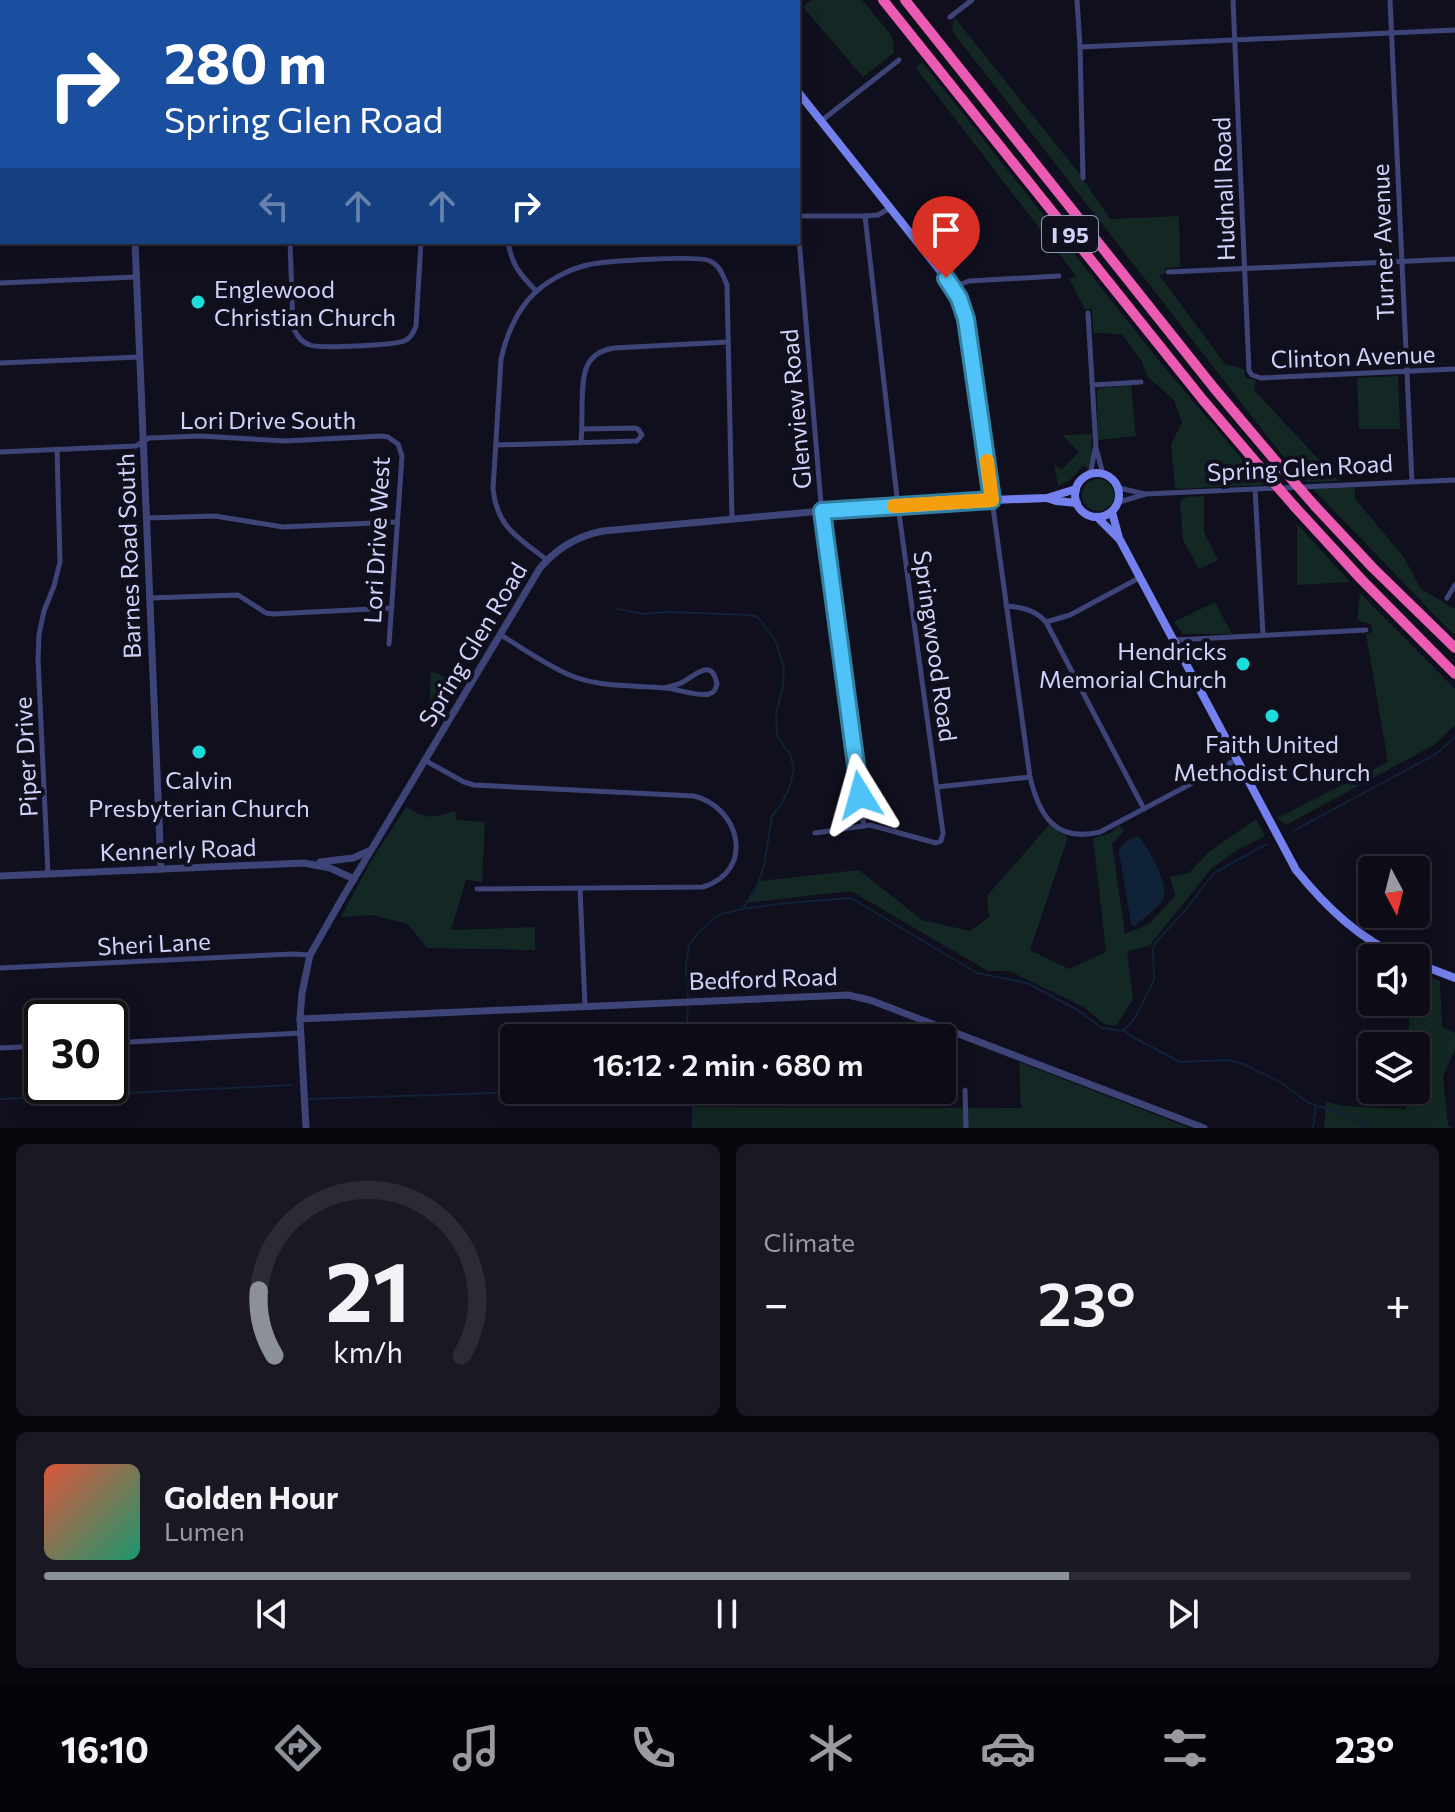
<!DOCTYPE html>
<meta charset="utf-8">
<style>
body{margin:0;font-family:Commissioner,sans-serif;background:#1a1923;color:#f1f3f6;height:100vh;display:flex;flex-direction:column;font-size:30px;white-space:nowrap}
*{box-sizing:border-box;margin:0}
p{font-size:26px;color:#9a9ba1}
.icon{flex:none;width:44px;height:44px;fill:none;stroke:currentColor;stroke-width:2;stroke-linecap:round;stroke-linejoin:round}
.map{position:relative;height:1128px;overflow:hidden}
.details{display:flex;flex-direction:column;gap:16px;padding:16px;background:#07060c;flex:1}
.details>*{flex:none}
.guide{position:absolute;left:0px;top:0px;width:800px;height:244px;box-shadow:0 4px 20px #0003,0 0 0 2px #2c2b35;background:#1a4fa0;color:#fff;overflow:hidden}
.needle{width:52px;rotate:173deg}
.tools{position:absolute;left:1358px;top:856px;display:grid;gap:16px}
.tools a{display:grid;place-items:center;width:72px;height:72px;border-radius:8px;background:#0c0b16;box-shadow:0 4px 20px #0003,0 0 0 2px #2c2b35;font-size:40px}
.speed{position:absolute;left:24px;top:1000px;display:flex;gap:16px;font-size:40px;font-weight:700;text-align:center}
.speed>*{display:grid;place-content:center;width:104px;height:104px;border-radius:50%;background:#0c0b16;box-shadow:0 4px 20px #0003,0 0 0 2px #2c2b35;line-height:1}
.speed .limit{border:4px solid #111;border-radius:12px;background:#fff;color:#111}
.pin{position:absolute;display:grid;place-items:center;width:68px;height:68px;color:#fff;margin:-82px -34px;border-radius:50% 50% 50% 0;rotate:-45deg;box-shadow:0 0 8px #0007}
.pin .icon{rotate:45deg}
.me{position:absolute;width:88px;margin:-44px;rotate:352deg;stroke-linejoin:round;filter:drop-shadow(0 0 6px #0008)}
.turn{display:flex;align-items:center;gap:28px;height:168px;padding:0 32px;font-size:36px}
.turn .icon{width:104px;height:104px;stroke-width:2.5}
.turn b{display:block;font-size:56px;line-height:68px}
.lanes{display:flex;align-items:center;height:76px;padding:0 32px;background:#0003;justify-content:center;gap:40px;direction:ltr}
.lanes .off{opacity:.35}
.big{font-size:60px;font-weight:600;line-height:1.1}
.details .tile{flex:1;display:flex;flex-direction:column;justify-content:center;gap:12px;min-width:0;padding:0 28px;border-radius:12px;background:#1a1923}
.details .dial{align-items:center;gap:0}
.dial svg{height:208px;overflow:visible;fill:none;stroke:#2c2b35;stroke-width:7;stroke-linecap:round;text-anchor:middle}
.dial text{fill:#f1f3f6;stroke:none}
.song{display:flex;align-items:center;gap:24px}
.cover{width:96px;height:96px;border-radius:12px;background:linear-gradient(135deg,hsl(10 70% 55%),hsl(160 70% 35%))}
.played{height:8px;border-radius:4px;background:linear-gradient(90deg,#8c9099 75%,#2c2b35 75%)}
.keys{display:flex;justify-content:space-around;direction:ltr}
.heat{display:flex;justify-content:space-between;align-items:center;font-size:44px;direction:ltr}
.details .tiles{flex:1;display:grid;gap:16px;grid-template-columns:1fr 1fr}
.tile:last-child{grid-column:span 2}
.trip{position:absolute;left:500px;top:1024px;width:456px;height:80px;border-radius:8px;background:#0c0b16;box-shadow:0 4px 20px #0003,0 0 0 2px #2c2b35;font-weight:600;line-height:80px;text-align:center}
.tab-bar{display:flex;height:128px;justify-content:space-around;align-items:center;background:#050409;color:#9a9ba1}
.tab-bar .icon{width:56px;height:56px}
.tab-bar .selected{color:#8c9099}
.tab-bar b{font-size:36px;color:#f1f3f6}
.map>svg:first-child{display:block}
</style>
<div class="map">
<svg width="1455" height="1128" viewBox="0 0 1455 1128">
<rect width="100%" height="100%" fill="#100f1e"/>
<!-- green -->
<g fill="#132824">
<path d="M812 0H862L892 36 894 53 863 77 803 7Z"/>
<path d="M954 17 1079 173 1110 219 1179 216 1180 267 1165 268V274L1159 275 1225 364 1244 369 1246 378 1256 380 1254 390 1339 481 1307 482 1278 450 952 31Z"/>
<path d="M922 62 1161 363 1264 485 1175 489 1171 444 1182 423 1174 400 1148 377 1141 360 1122 334 1093 333 1092 309H1085L1069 279 1077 277 916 68Z"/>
<path d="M1398 376 1400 429H1359L1357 378Z"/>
<path d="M1131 385 1136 436 1098 440 1097 391 1100 388Z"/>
<path d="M1092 434 1091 459 1088 468 1083 466 1070 480 1058 486 1054 464 1062 470 1079 452 1062 435Z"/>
<circle cx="1098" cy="495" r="16"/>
<path d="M1355 487V499L1403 556 1421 589 1455 609V636L1313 489Z"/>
<path d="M1204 496V532L1218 560 1199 569 1183 540 1180 501 1187 497Z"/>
<path d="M1297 524 1350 582 1297 585Z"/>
<path d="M1360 593 1455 689V725L1434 745 1286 825 1277 818 1388 762 1366 634 1372 632 1371 624 1357 620Z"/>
<path d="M1215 602 1232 634H1183L1174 622Z"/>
<path d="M431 671 460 683 435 723 429 717Z"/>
<path d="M406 807C427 820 433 818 455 811L456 820 485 822 482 882 466 880 451 930 535 927V950L427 948 408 924 371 915 341 917 371 861Z"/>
<path d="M1256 819 1265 836 1239 849 1212 868 1149 946 1127 951 1133 999 1116 1026 1104 1024 1084 1007 1009 971H988L851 891 745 903 760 881 859 870 922 920 970 931 989 917 987 896 1049 825 1068 837 1030 950 1069 969 1106 952 1093 838 1111 833 1119 825 1124 831 1112 844 1125 934 1149 924 1175 896 1170 877 1189 873 1209 852Z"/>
<path d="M1416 972 1440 981 1442 1027 1455 1033V1049L1443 1076 1448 1125 1452 1128H1324L1326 1102 1343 1106 1406 1109 1407 1090H1416V1046H1408L1410 1002H1416Z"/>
<path d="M1019 1062 1190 1128H692L693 1107 1021 1108Z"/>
</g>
<!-- water -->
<path fill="#0f2238" d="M1139 836C1148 847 1171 887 1163 900 1156 910 1142 919 1135 926L1131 924 1119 852C1121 843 1131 838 1139 836Z"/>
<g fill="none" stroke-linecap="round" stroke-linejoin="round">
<!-- stream -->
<g stroke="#0f2238" stroke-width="2">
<path d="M618 609 643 614 668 612 750 615 758 617 776 642 784 668 783 687 776 713 777 736 790 754 794 768 790 786 781 805 772 816 764 866 757 887 743 908"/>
<path d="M1293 831 1436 754 1455 737"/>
<path d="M688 998 686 965 689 945 698 933 714 918 722 914 742 909 786 903 851 898 977 973 1027 983 1076 1009 1102 1028 1122 1031 1132 1022 1137 1014 1154 980 1153 950 1155 943 1184 912 1214 873 1267 844"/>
<path d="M1124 1030 1129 1035 1180 1062 1228 1060 1243 1064 1280 1082 1309 1103 1351 1117 1367 1128"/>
<path d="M686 1038 688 1005"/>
<path d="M688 1090 693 1107V1128"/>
<path d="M0 1099 292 1085"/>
<path d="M309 1099 592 1090"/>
<path d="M1313 1128 1316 1106"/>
</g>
<!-- minor -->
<g stroke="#3f4478" stroke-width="5">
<path d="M32 0V2"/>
<path d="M1077 0 1080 47 1083 178"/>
<path d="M1233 0 1249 371 1252 375 1261 378 1455 369"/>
<path d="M1390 0 1412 482"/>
<path d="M737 2 739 0"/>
<path d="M950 17 972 0"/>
<path d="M1080 47 1455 30"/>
<path d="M821 121 899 60"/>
<path d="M0 200H2"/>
<path d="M798 216H865L878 215 890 208"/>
<path d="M798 227 821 504 864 826"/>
<path d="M290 242 293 327C297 336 301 342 310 345 320 349 394 345 404 341 411 338 413 333 416 326L421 242"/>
<path d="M508 242C512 266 520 274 536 291"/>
<path d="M1168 272 1455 259"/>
<path d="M0 283 136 277"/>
<path d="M953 287 969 281 1059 276"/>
<path d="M1088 313 1096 448 1103 474"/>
<path d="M0 363 139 357"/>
<path d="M1093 385 1141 382"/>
<path d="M581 443C582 430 582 417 582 404 583 377 582 353 614 348L728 342"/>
<path d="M496 445 637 441 642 435 638 429 635 428 582 429"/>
<path d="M0 452 136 446 149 438 200 436 286 441 381 436 388 437 398 444 402 456 389 644"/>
<path d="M1087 475 1091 470 1095 449"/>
<path d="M1119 488 1145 494"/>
<path d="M1255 489 1263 635"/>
<path d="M992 500 1030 777C1039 815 1055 843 1100 832L1236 760"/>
<path d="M1119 502 1146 494 1455 480"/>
<path d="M146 518 215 516 283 527 397 522"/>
<path d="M547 560C519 538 497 528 493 489L501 359C507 333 517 308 538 290 551 279 570 269 587 265 604 261 697 255 710 261 720 266 723 275 727 285L732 519"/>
<path d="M149 598 238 595 266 613 273 614 392 608"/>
<path d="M1447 598 1455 585"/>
<path d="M1006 606C1022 607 1035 610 1046 622L1144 809"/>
<path d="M1046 622 1070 615 1139 578"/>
<path d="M501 635C524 649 547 666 572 676 603 688 634 685 666 688 677 689 699 697 709 694 715 692 715 690 717 684 712 658 697 674 683 682 678 685 671 686 664 688"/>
<path d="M1174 640 1366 630"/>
<path d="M426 761 464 782 474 785 694 796C741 808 755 871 703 887L477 889"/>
<path d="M937 787 1030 777"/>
<path d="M815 833 870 825 936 843 941 841 943 833 898 506 865 216"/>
<path d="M48 874 38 659 39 634 44 611 54 586 60 562 57 449"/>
<path d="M580 888 585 1006"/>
<path d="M0 968 293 954 310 955"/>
<path d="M110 1043 301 1033"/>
<path d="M0 1048 42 1046"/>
<path d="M965 1090 966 1128"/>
</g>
<!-- tertiary -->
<g stroke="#3f4478" stroke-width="7">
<path d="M125 0V2"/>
<path d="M135 242 161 869"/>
<path d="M320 862 353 858 369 851"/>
<path d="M0 876 304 863 330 868 354 879"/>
<path d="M300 1019 848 995 870 1000 1204 1128"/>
<path d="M306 1128 300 1019 302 993 310 955 343 897 540 568C557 548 577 536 603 531L822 511 992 500"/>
</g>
<!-- secondary -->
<g stroke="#7480ee" stroke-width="8">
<path d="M724 0 726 2"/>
<path d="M798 92 953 287 963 307 966 319 992 500 1047 498 1076 489"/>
<circle cx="1097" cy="495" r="22"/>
<path d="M1047 498 1056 501 1077 503"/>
<path d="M1112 512 1119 538"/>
<path d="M1097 517 1120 540 1296 870C1326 907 1360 940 1404 958"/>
<path d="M1416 963 1455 978"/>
</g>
<!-- motorway -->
<g stroke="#eb5bb1" stroke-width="10">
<path d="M883 0 1203 400 1260 467"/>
<path d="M905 0 1214 388 1279 465"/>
<path d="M1315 506 1373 568 1455 648"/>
<path d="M1295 507 1361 579 1455 674"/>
</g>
<!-- motorway-bridge -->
<g stroke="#eb5bb1" stroke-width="10">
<path d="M1279 465 1315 506"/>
<path d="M1260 467 1295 507"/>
</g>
</g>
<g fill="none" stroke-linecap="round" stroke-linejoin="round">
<defs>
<path id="route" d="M860 795 822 511 992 500 966 319 959 298 946 278"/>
</defs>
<!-- route casing -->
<use href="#route" stroke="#337fa1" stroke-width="20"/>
<!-- route -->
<use href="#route" stroke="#4fc3f7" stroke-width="14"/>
<!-- slow -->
<path stroke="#f59e0b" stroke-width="14" d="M894 506 992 500 987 461"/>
</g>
<!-- markers -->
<g fill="#1bdcd9" stroke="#100f1e" stroke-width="3">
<circle cx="198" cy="302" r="8"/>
<circle cx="1243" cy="664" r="8"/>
<circle cx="1272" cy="716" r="8"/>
<circle cx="199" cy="752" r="8"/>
</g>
<g text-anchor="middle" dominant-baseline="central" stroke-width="8" stroke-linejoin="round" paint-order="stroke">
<!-- shield labels -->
<rect fill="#100f1e" stroke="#9898b8" stroke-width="2" x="1042" y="216" width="56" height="36" rx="6"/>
<g font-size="22" font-weight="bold" fill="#d2d2fa">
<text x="1070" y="234">I 95</text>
</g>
<!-- street labels -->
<g font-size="24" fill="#d2d2fa" stroke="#100f1e">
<text transform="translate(1223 189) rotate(-92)">Hudnall Road</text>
<text transform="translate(1382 242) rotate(-92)">Turner Avenue</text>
<text transform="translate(1353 356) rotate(-2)">Clinton Avenue</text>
<text transform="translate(795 409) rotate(-95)">Glenview Road</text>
<text x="268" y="419">Lori Drive South</text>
<text transform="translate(1300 467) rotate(-3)">Spring Glen Road</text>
<text transform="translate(376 540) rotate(-87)">Lori Drive West</text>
<text transform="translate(128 556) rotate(-92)">Barnes Road South</text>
<text transform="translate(472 644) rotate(-59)">Spring Glen Road</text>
<text transform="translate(936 646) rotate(82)">Springwood Road</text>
<text transform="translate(25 757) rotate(-93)">Piper Drive</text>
<text transform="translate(178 849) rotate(-2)">Kennerly Road</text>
<text transform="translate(154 943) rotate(-3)">Sheri Lane</text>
<text transform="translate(763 978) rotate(-2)">Bedford Road</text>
</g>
<!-- poi labels -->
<g font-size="24" fill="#d2d2fa" stroke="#100f1e">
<text x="214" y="288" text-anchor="start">Englewood<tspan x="214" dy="28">Christian Church</tspan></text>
<text x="1227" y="650" text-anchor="end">Hendricks<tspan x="1227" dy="28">Memorial Church</tspan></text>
<text x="1272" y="743">Faith United<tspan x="1272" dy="28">Methodist Church</tspan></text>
<text x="199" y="779">Calvin<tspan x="199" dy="28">Presbyterian Church</tspan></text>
</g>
</g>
</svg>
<div class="tools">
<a><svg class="needle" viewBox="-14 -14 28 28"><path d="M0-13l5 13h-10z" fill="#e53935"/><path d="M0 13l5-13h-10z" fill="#9a9ba1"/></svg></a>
<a><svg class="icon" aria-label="sound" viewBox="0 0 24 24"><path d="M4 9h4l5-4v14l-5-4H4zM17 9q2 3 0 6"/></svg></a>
<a><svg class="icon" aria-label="layers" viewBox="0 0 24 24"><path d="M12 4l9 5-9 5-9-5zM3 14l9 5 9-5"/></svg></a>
</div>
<div class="speed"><div class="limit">30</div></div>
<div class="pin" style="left:946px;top:278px;background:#d93025"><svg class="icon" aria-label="arrive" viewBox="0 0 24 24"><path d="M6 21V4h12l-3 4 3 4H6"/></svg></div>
<svg class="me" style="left:860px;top:795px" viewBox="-20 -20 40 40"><path d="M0-17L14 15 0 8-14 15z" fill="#4fc3f7" stroke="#fff" stroke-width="4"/></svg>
<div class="trip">16:12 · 2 min · 680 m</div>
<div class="guide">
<div class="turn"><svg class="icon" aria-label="right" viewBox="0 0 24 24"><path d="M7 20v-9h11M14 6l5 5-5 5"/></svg><div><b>280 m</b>Spring Glen Road</div></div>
<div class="lanes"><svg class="icon off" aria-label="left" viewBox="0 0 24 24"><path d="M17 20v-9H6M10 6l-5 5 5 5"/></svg><svg class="icon off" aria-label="ahead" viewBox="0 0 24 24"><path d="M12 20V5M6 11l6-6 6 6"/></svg><svg class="icon off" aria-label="ahead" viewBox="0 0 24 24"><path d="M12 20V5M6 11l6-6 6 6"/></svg><svg class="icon" aria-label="right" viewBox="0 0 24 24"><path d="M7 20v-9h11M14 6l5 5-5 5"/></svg></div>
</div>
</div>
<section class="details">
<div class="tiles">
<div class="tile dial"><svg viewBox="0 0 100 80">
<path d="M14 69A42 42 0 1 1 86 69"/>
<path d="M14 69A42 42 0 0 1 8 44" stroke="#8c9099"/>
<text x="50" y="56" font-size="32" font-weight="700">21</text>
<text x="50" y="72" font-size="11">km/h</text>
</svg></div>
<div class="tile"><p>Climate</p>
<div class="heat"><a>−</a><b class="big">23°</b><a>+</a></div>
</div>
<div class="tile">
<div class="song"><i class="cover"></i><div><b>Golden Hour</b><p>Lumen</p></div></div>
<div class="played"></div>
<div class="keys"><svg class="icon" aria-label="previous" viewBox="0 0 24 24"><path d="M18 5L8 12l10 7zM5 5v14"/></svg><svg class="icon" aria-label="pause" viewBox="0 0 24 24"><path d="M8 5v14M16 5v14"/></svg><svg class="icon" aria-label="next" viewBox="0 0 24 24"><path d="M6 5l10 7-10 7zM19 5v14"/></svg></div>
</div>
</div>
</section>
<nav class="tab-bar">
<b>16:10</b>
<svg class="icon selected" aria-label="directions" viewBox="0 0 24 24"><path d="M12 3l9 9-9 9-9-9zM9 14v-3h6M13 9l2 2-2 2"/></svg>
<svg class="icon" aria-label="music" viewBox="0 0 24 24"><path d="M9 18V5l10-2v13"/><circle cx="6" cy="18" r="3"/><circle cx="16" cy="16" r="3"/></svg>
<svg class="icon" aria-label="phone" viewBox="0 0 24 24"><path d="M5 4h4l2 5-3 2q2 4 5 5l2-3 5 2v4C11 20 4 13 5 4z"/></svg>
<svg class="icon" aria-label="climate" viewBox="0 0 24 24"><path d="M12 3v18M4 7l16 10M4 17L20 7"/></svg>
<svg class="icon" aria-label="car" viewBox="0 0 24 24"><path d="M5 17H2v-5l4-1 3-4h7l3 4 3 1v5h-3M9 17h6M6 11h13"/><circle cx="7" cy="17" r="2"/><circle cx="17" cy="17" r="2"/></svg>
<svg class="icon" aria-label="filters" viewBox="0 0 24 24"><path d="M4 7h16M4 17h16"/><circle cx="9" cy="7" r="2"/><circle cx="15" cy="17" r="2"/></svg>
<b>23°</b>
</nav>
